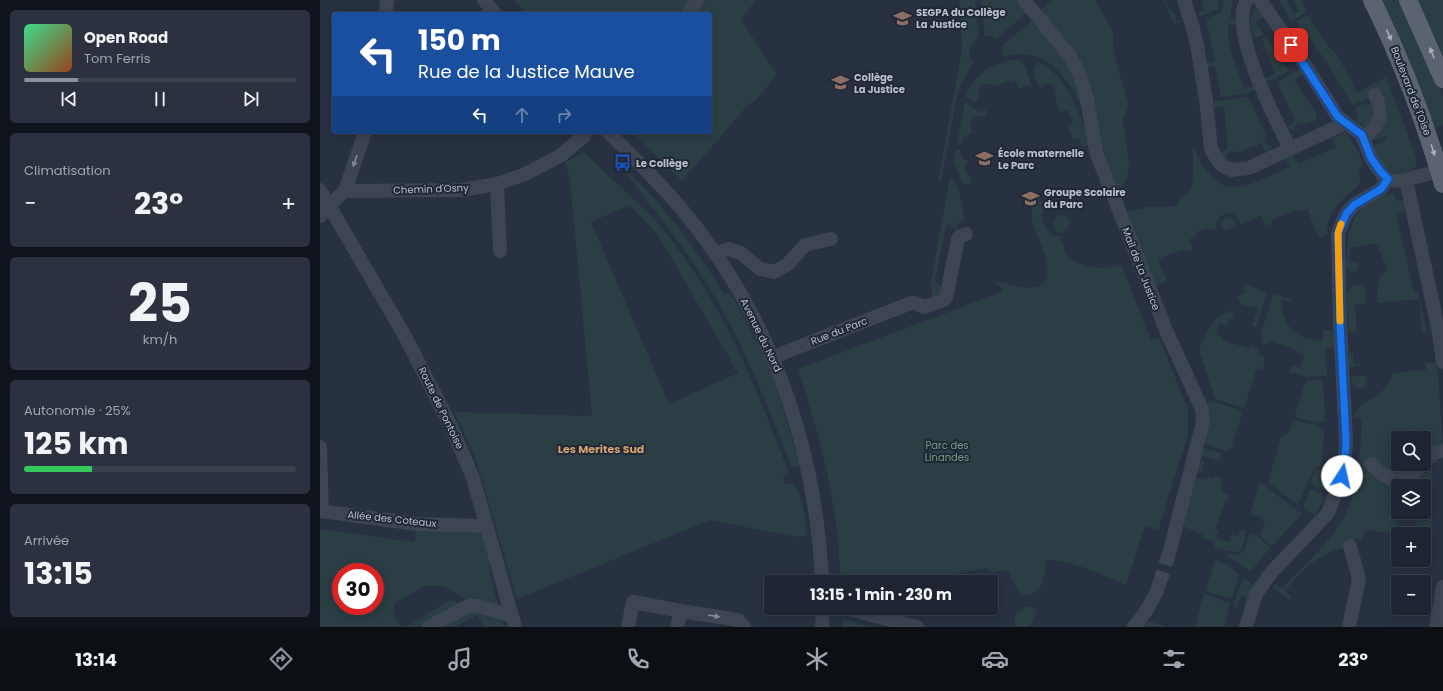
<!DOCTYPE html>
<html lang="fr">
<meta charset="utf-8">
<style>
body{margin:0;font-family:Poppins,sans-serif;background:#2b313e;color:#f1f3f6;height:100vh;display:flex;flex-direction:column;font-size:15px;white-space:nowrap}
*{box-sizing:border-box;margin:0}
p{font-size:13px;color:#a1a5ac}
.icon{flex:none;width:22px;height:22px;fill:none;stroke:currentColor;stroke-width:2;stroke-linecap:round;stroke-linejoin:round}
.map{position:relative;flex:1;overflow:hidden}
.sheet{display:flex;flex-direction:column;gap:10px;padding:10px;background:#10141c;width:320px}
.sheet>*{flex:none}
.guide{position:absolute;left:12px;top:12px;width:380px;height:122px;border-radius:4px;box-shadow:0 2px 10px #0003,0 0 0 1px #3c424d;background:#1a4fa0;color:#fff;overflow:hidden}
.controls{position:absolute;left:1071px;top:431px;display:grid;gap:8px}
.controls a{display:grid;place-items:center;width:40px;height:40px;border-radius:4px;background:#1e2532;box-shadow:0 2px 10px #0003,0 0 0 1px #3c424d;font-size:20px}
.speed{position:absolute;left:12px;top:563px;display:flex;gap:8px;font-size:20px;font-weight:700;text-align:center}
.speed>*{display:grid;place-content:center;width:52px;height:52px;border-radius:50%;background:#1e2532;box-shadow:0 2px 10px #0003,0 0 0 1px #3c424d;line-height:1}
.speed .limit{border:6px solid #d22;background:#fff;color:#111}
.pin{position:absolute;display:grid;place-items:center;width:34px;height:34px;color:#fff;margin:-17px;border-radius:8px;box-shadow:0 2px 6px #0006}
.me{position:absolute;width:44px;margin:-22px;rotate:10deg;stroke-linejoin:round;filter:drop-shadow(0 0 3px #0008)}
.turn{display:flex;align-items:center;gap:14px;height:84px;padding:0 20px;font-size:18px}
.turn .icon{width:52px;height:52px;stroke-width:2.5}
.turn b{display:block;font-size:28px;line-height:34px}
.lanes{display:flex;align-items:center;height:38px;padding:0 20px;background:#0003;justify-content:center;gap:20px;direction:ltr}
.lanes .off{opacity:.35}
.big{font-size:30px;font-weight:700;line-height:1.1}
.sheet .card{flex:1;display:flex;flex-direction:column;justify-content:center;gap:6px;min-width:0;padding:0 14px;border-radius:6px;background:#2b313e}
.sheet .dial{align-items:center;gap:0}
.dial b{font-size:52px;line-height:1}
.song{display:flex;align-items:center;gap:12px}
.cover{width:48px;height:48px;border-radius:6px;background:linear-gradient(135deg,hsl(150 70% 55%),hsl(20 70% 35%))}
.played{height:4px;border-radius:2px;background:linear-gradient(90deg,#8c9099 20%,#3c424d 20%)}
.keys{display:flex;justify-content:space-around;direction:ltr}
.heat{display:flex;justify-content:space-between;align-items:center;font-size:22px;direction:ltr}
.charge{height:6px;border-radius:3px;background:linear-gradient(90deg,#34c759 25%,#3c424d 0)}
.trip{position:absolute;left:444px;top:575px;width:234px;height:40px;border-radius:4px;background:#1e2532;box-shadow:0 2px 10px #0003,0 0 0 1px #3c424d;font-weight:700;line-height:40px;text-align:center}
.dock{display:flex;height:64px;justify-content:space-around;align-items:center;background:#0c0f14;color:#a1a5ac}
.dock .icon{width:28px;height:28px}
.dock .selected{color:#8c9099}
.dock b{font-size:18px;color:#f1f3f6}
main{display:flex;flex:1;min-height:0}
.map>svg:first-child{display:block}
</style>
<main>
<section class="sheet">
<div class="card">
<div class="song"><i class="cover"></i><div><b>Open Road</b><p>Tom Ferris</p></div></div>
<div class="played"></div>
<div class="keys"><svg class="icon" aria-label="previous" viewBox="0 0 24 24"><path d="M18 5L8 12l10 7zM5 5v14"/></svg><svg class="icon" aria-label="pause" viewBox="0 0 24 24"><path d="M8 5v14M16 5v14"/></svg><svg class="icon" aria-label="next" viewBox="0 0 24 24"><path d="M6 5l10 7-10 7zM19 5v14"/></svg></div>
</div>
<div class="card"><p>Climatisation</p>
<div class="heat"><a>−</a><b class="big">23°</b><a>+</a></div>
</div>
<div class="card dial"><b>25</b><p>km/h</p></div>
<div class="card"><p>Autonomie · 25%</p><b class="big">125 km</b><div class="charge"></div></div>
<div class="card"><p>Arrivée</p><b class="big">13:15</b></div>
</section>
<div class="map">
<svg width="1123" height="627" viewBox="0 0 1123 627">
<rect width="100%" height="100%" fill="#283142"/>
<!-- green -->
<g fill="#2a3e43" fill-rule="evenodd">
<path d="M194 0H372L362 14H206Z"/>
<path d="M382 0H436L421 19 457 75 436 100 426 107 362 181 312 132H390V14H371Z"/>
<path d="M639 0H655L659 37C649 43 647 54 653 63L640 87 637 96 621 182 618 181 642 50V40Z"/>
<path d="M661 0H698L708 12 676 39 671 36H665Z"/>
<path d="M731 0H775L790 26 793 33V49L808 104 803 120 809 163 807 178 804 184 796 192 780 149 774 108 721 11Z"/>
<path d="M843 0H845L850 10H852L857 22 865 19 866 20 854 24Z"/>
<path d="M881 0H899L898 9 879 17 878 13 884 10Z"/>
<path d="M903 0H913L910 18 919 19 918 25 909 24C905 46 918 69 925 89L934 85 936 89 926 94 901 97 895 66 885 67V63L895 61 886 19 902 12Z"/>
<path d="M959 0H967L974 14 979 11 973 0H981L987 12 970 21 968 18 969 17Z"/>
<path d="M1059 0H1081L1123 96V125L1114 128Z"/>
<path d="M1097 0H1123V55Z"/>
<path d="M935 7 943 16 935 22 944 35 933 39 930 23 933 9Z"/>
<path d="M988 16 1011 50 1012 49 1016 54H1017L1037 93 1066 77 1096 157V166C1079 184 1053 166 1055 145L1067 139 1066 136 1056 140 1054 139V136C1060 128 1069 118 1068 108 1067 103 1063 97 1062 93L1032 105 1006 61 976 21Z"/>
<path d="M714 18 753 68 763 109C746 76 725 44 683 57L682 46Z"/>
<path d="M946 37 969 71 956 78 947 82 945 78 955 74 942 39Z"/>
<path d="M693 60H699L705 65 712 87 706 85 699 89 696 81 691 83 690 80 675 87 670 84 662 85 658 91 659 100 654 102 646 96C653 75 672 63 693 60Z"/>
<path d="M718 63C745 71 759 114 768 137V145L762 147 758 138 753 140 748 127 753 124 748 110 741 112C739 108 737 104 736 100 735 96 737 82 727 84 723 84 722 87 721 90 717 82 708 69 718 63Z"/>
<path d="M980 68 983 74 974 80 996 113 997 118 996 120 986 124 977 123 973 132 968 127 975 120 957 82Z"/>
<path d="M928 97 945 133 946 136 944 142 952 148 946 152 941 143 917 153 911 150 905 159 901 154 908 147 904 107 894 108V101Z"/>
<path d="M645 101 659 113 665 109 667 113 663 117 658 116C650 118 650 126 652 133L644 136 641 144 637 145Z"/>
<path d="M1046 103 1047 105 1052 103 1054 112 1049 128 1037 122V113L1035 108Z"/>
<path d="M1026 132 1039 153 1043 165 1039 173 1040 183C1030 195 1012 205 1008 222 1007 226 1008 230 1007 234L999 238 987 209 980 212 979 209 951 220 952 223 945 226 941 216 921 224 914 214C904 211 896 217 896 228L890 230 888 228 875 233 876 237 869 239 873 249 866 252 864 249 838 259 843 274H845L848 281 832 286 804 213 828 207 857 206 858 205 859 198 869 193C875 178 874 164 872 148H874C878 158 882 166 890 174 894 179 899 184 905 186 920 193 954 173 970 167L966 158 974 155 978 164 1016 147 1012 138Z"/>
<path d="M636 149 641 150C640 156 643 159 648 161 643 167 644 174 652 177L650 181 653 183 645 184C638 179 639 169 633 164Z"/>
<path d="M264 152C289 177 317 200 340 226 350 237 358 249 366 260 412 325 440 399 469 473L463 479 465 484 472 483C484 494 485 520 487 535L476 537 390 520 197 599 156 460 134 412 272 416 250 180 245 162ZM310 205 338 235 418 373 349 404 271 222Z"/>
<path d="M304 171C317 178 324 188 334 198 361 228 383 261 405 295L410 292 445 358 457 389 480 466 474 467 471 465C446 402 422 338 385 281 361 243 332 207 304 171Z"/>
<path d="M630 177 638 187 645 219 639 223 636 230 627 223 615 281 624 290 612 301V292L610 287Z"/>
<path d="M1074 193 1076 201 1084 200 1086 210 1076 213 1094 293H1098L1107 332 1102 333 1106 363 1117 362 1123 446 1104 457V438H1078V464H1099L1068 481 1114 460 1119 461V463H1112V554L1104 551V534H1094L1097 520 1101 512H1104V486H1078V512H1080L1074 534 1045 529 1042 541 1030 539 1028 547C1000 551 982 571 965 591L972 597 970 600 953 587 955 584 962 589C979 571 997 554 1012 535 1039 502 1040 459 1042 418H1033C1035 414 1036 410 1040 407 1052 396 1070 392 1072 373L1106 370 1099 299 1057 303 1058 283 1059 279 1068 268 1063 259 1058 246 1053 243 1038 247H1030V262H1038V270L1032 273 1027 270 1026 268C1028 228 1030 203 1074 193Z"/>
<path d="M719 195 724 209 722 215V219L728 232 732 236H740C743 243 744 252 749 257 761 268 787 271 801 264L831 340 839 337 868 410V435L838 530 825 526 806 585C784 576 750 559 726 560 725 574 725 590 709 595 705 596 702 595 700 593 694 587 692 577 688 570L671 573 669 572 667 568 591 582H521C519 558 518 533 514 509 506 461 493 415 478 369L684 291 675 282 676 281C681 281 683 283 688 284 696 287 709 289 718 286 741 279 715 234 712 221 710 213 714 205 713 197Z"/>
<path d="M743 215 749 219C751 227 744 231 738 233L734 229V220L737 217Z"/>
<path d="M907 217 912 218 916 226 903 231 901 223Z"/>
<path d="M1036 284C1047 286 1046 295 1046 304L1035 305 1037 332 1028 333 1027 293 1030 287Z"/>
<path d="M927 285 947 293 936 327 932 326 938 309 921 304 917 297 926 292 924 288Z"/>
<path d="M953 294 971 299V301L961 300C962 326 977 341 1003 341V330H1011L1015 333 1017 346 1005 349 1007 376 985 377 969 372 972 365 980 368 984 355 977 353V350L949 341 948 344 941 342 942 336H940Z"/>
<path d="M914 310 912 319 910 318 907 326 899 323 896 335 903 337 902 340 930 349 931 346 939 349 937 354 945 357 943 364 945 365 943 370 937 368 924 408 895 399 879 350C887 332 893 314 914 310Z"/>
<path d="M1029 353H1033L1034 364 1040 363V366L1029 367Z"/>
<path d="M1041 375V376H1045L1047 382 1046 387 1041 389C1034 387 1031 383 1031 377Z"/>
<path d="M986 380H1003L1005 419 1004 422 999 423 974 417Z"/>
<path d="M892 401 923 411 911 449 907 451 882 443 884 407Z"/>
<path d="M973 420C983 423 998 423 1004 431L1002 465 994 469 978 505 948 482 961 437 969 432Z"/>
<path d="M883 448 902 453 899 461 882 456 880 461 884 462 881 473 877 472 875 477 886 480 888 477 893 479 894 476 902 478 900 485 903 486 902 492 909 495 907 502 905 501 895 530 899 531 896 538 909 542 911 534 918 536 920 529 925 530C925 538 925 546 919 552H914L894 547 895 542 882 538 883 534 861 526Z"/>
<path d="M1001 469 1013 471 1011 481 1004 490 990 484 995 471Z"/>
<path d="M939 484 944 485 982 514 952 546 940 536 945 521 941 520 942 518 930 514Z"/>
<path d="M990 490H992L1002 494 1004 500 995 516 984 509V505Z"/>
<path d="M96 528 162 530 166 535 172 585 179 606 149 601 142 596 123 586H105L75 603C72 612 75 619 81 626L83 627 90 625 126 602 131 600 140 604 100 627H0V529L95 542ZM21 572H55V606H21Z"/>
<path d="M930 533 937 535 950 548 931 571 907 556 908 553 917 555 924 551Z"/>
<path d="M895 560 906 564 919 574 912 599 891 593 886 590Z"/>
<path d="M925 579 937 588 931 599 921 596 916 608 914 604 919 588Z"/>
<path d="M884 593 910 604 904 627H875Z"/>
<path d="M706 606 717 609 710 627H696L694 615H697L696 612 701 611Z"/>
<path d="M152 609 182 620 185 627H164L157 615 135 627H114Z"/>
<path d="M523 619 550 627H522Z"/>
<path d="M828 621 845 626V627H825Z"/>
</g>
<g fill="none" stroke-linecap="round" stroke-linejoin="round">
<!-- minor-tunnel -->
<path stroke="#3e4657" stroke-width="14" stroke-dasharray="14 7" stroke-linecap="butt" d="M839 585 850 550"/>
<!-- minor -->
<g stroke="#3d4452" stroke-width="14">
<path d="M164 0 175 14"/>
<path d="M704 0 749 55 759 72 767 99 776 152 848 335 882 409 883 422 850 550"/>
<path d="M864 0 873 28 877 45 886 100 891 149 898 161 903 166 912 170 929 168 1019 126 1023 122"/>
<path d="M927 0C908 29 956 120 970 149"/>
<path d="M940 0 985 65 1018 117 1042 135 1051 158 1064 177 1070 180 1080 181 1123 170"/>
<path d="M66 14 67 0"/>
<path d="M368 14 377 0"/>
<path d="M288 132C312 156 337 180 359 206 449 312 496 444 502 582"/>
<path d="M1044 139C1059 122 1066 117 1055 95"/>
<path d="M1086 180 1119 333 1123 362"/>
<path d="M177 184 180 251"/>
<path d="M0 190 86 338 131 426 153 478 195 627"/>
<path d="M25 191 141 190 177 184 205 174 240 156 264 136"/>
<path d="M0 216 9 205 25 191 45 132"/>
<path d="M395 254 408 249 421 253 440 269 454 272 468 264 485 245 511 239"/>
<path d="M453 358 466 352 591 303H595L604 307 624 300 626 298 638 239 639 237 646 234"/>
<path d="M0 447 2 511"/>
<path d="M1104 462 1114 453 1123 451"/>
<path d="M1051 464C1071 484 1083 486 1102 464"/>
<path d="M0 511 97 524 167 526"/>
<path d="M526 608 597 627"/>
<path d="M361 611 413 619 419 621 424 627"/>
<path d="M109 627 148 606H158L186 614H191"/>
<path d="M308 627 313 602 361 611 357 627"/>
<path d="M502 627 503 608"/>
<path d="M814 627C825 614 833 602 839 585"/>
<path d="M926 627 936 594 950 574 1008 513 1022 476 1025 460 1026 441 1020 323 1018 233 1026 214 1034 205 1061 189 1068 179"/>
<path d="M1029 627 1039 579 1030 546"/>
<path d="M1116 627 1123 587"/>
</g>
<!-- major -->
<g stroke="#5b6371" stroke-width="18">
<path d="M1052 0C1081 59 1105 121 1123 184"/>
<path d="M1088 0 1123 79"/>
</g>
</g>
<!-- one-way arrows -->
<defs><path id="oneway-solid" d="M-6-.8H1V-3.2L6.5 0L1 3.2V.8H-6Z"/></defs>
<g fill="#a7adb9">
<use href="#oneway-solid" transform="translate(1069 35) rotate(66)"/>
<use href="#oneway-solid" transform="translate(1112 53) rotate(-113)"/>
<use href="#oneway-solid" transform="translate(1113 150) rotate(72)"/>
</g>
<g fill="#828895">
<use href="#oneway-solid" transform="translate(35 161) rotate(109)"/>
<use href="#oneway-solid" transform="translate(394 616) rotate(9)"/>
</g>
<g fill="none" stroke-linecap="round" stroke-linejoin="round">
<defs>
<path id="route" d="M971 45 1018 117 1042 135 1051 158 1061 172 1068 179 1061 189 1034 205 1026 214 1018 233 1020 323 1026 441 1025 460 1022 476"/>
</defs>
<!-- route casing -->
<use href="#route" stroke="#114b97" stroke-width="10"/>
<!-- route -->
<use href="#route" stroke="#1a73e8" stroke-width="7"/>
<!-- slow -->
<path stroke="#f59e0b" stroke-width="7" d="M1020 321 1018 233 1021 224"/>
</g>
<!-- icons -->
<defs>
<symbol id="school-bare" viewBox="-9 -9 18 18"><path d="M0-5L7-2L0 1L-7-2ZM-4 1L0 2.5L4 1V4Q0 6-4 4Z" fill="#8d6e63" stroke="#212937" stroke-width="2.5" paint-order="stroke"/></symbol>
<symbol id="bus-bare" viewBox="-9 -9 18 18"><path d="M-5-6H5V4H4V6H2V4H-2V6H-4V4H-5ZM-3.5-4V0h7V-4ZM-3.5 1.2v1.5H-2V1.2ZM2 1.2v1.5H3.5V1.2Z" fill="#1a4fb4" stroke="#212937" stroke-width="2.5" paint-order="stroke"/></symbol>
</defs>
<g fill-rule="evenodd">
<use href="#school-bare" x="570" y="6" width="25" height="25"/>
<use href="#school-bare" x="508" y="70" width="25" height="25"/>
<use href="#school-bare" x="652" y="146" width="25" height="25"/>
<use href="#bus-bare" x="290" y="150" width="25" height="25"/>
<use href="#school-bare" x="698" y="186" width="25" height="25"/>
</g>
<g text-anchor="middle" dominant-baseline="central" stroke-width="4" stroke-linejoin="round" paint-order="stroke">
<!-- poi labels -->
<g font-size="10" font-weight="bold" fill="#babfcb" stroke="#212937" text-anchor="start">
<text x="596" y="12">SEGPA du Collège<tspan x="596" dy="12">La Justice</tspan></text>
<text x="534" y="77">Collège<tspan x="534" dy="12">La Justice</tspan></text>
<text x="678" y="153">École maternelle<tspan x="678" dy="12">Le Parc</tspan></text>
<text x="316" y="163">Le Collège</text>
<text x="724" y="192">Groupe Scolaire<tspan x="724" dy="12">du Parc</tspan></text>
</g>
<!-- street labels -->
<g font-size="10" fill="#babfcb" stroke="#212937">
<text transform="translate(1091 91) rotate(69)">Boulevard de l'Oise</text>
<text transform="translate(111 189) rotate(-2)">Chemin d'Osny</text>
<text transform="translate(821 269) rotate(69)">Mail de La Justice</text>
<text transform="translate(519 331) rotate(-21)">Rue du Parc</text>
<text transform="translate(441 335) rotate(64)">Avenue du Nord</text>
<text transform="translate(121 408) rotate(64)">Route de Pontoise</text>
<text transform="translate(72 519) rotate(6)">Allée des Coteaux</text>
</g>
<!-- park labels -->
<g font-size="10" fill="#729b7f" stroke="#212937">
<text x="627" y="445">Parc des<tspan x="627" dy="12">Linandes</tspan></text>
</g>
<!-- neighbourhood labels -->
<g font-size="11" font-weight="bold" fill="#d1a16f" stroke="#212937">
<text x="281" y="449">Les Merites Sud</text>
</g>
</g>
</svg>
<div class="controls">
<a><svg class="icon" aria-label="search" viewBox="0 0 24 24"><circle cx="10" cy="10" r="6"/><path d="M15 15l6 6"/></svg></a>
<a><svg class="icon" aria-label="layers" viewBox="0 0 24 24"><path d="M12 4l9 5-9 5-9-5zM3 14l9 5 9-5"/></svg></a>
<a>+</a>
<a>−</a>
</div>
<div class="speed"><div class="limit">30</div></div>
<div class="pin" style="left:971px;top:45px;background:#d93025"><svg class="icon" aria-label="arrive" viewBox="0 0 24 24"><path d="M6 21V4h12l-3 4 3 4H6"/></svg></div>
<svg class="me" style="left:1022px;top:476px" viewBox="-20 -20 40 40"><circle r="19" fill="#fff"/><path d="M0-13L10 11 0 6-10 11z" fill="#1a73e8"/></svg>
<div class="trip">13:15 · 1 min · 230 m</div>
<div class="guide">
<div class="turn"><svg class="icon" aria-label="left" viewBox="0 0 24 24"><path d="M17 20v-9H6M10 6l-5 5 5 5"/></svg><div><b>150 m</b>Rue de la Justice Mauve</div></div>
<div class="lanes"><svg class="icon" aria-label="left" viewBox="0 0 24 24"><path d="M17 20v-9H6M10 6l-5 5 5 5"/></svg><svg class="icon off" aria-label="ahead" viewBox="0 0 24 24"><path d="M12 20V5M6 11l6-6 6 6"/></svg><svg class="icon off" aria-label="right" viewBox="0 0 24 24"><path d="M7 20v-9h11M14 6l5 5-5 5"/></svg></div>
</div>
</div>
</main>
<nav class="dock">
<b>13:14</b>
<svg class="icon selected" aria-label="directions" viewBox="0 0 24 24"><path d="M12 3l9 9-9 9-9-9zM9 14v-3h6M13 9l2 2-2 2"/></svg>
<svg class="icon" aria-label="music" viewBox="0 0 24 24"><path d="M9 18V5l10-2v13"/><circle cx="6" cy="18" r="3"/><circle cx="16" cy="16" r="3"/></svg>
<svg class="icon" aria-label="phone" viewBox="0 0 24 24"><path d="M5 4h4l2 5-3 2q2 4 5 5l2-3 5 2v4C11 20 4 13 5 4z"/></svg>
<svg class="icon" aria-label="climate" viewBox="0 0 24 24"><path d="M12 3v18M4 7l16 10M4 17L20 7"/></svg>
<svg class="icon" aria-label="car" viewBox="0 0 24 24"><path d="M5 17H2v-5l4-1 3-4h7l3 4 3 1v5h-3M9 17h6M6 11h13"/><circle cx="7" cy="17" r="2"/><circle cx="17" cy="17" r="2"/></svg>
<svg class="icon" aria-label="filters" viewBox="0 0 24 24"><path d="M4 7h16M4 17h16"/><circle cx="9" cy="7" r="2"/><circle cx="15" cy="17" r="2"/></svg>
<b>23°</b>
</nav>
